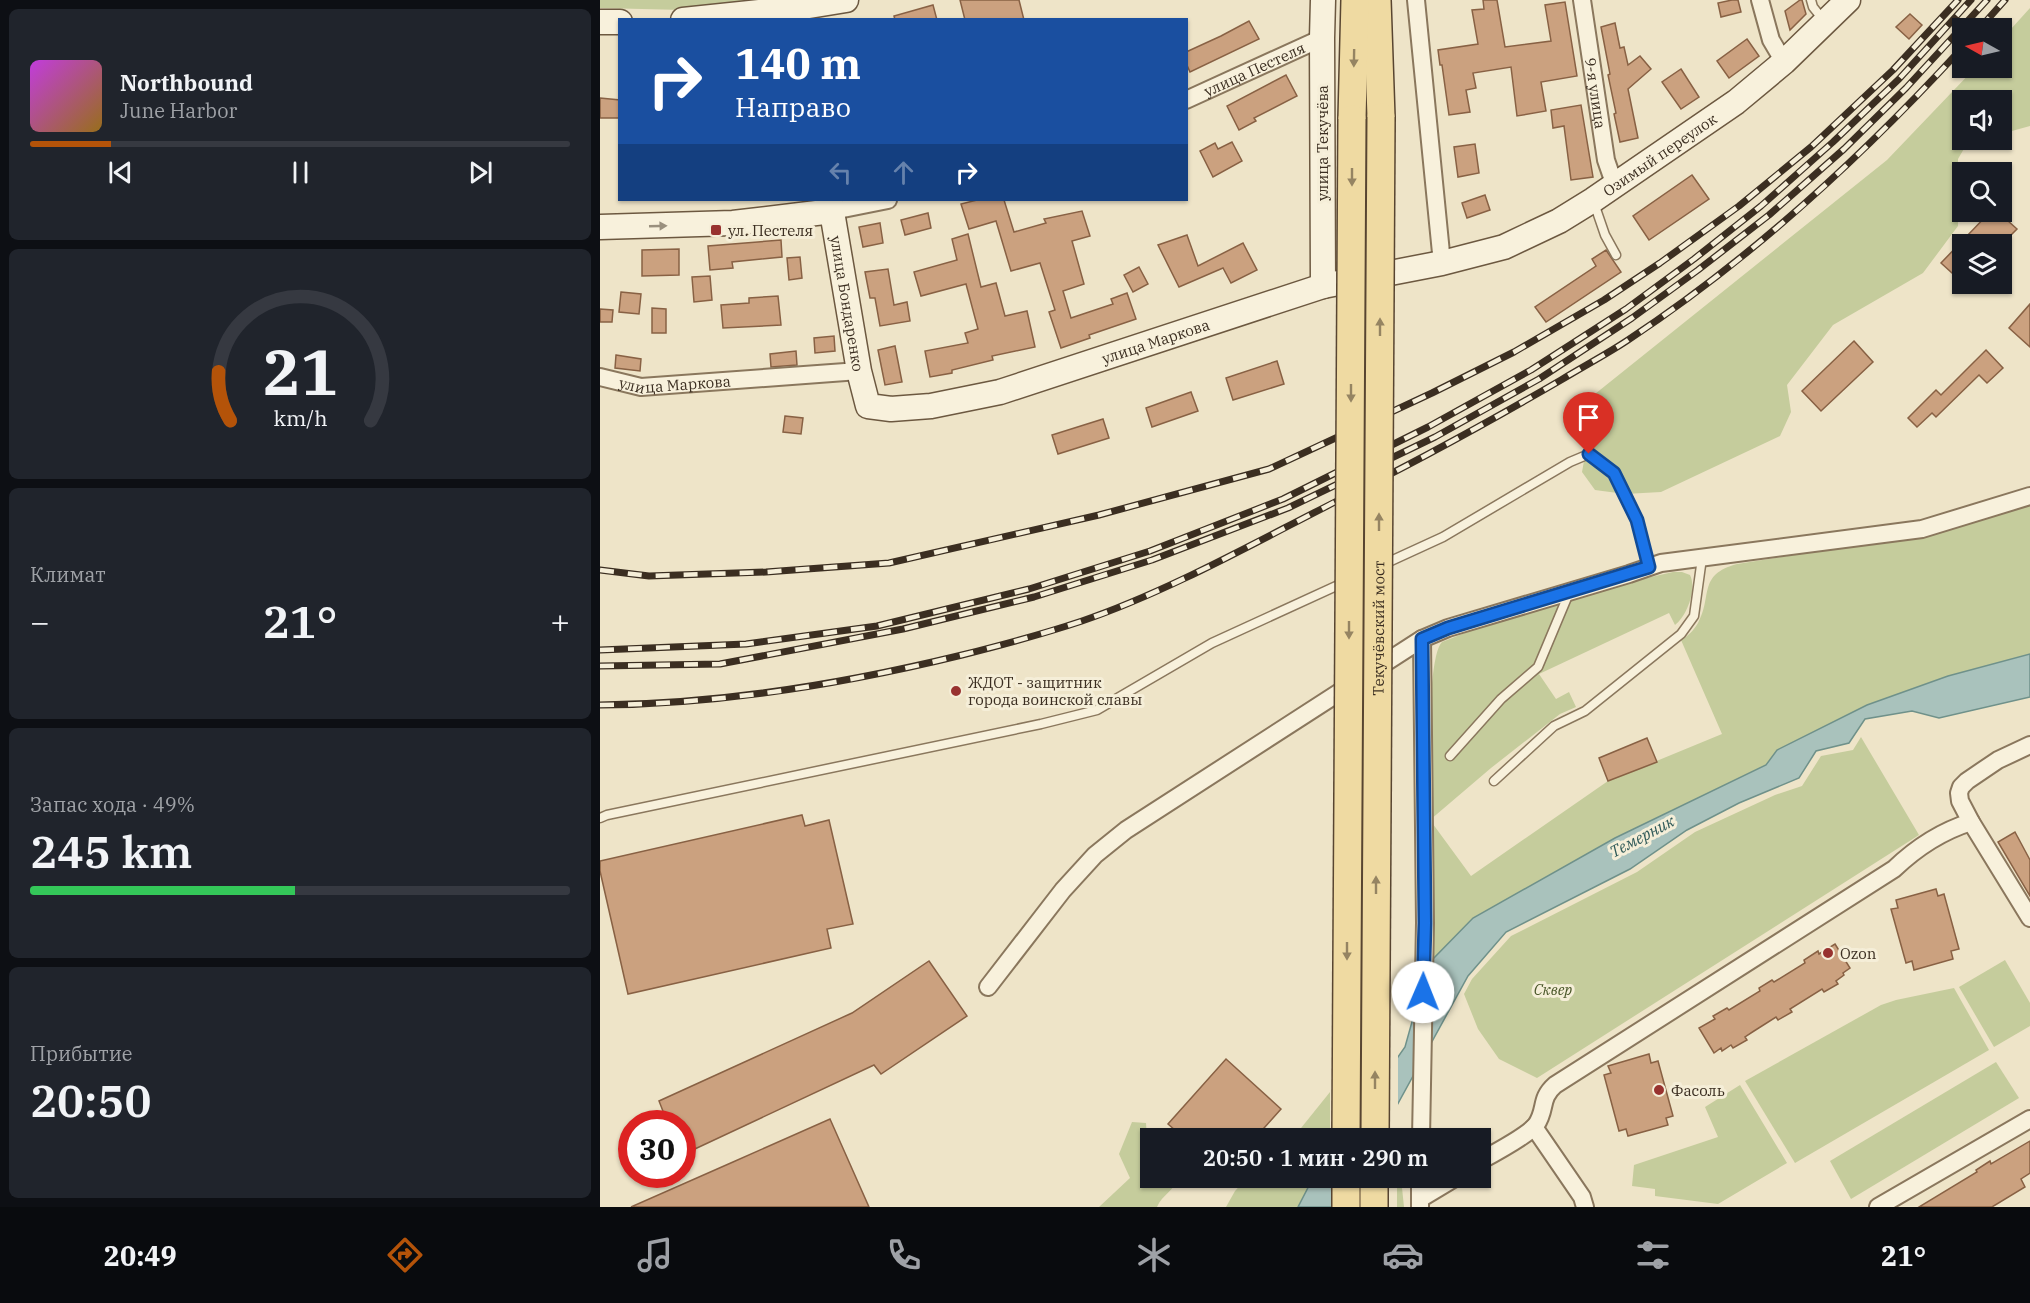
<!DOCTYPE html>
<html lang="ru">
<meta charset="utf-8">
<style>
body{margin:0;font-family:"IBM Plex Serif",serif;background:#20242c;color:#f1f3f6;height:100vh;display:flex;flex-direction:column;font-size:22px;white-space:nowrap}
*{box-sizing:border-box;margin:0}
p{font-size:20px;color:#9ea1a6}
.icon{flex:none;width:33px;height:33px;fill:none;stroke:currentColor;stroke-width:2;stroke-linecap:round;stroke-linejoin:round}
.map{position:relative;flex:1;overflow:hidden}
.details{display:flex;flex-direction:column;gap:9px;padding:9px;background:#0d0f14;width:600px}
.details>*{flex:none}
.top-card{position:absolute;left:18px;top:18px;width:570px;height:183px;border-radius:0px;box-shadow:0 2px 4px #0004;background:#1a4fa0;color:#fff;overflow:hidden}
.needle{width:39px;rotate:278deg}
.tools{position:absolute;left:1352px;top:18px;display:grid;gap:12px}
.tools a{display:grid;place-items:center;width:60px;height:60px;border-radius:0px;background:#171b24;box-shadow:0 2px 4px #0004;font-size:30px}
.speed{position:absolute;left:18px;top:1110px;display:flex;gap:12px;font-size:30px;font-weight:700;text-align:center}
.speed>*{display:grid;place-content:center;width:78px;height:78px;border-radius:50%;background:#171b24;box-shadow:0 2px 4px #0004;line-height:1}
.speed .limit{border:9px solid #d22;background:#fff;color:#111}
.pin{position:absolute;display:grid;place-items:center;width:51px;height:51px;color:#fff;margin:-62px -26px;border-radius:50% 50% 50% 0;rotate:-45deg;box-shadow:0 0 6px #0007}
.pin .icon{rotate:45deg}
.me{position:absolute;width:66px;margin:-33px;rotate:1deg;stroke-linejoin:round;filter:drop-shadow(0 0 4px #0008)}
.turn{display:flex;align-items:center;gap:21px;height:126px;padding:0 18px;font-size:27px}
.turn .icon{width:78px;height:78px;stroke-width:2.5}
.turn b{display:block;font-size:42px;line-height:51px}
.lanes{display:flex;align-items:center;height:57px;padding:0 18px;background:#0003;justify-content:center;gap:30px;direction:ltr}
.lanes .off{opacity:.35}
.big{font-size:45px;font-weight:600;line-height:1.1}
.details .widget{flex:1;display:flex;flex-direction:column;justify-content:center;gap:9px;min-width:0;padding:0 21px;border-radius:9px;background:#20242c}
.details .dial{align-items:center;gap:0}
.dial svg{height:156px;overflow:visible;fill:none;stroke:#363941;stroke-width:7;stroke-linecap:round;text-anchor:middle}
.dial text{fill:#f1f3f6;stroke:none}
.song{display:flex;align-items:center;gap:18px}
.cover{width:72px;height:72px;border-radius:9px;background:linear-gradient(135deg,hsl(290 70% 55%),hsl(40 70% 35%))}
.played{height:6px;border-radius:3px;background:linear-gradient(90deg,#b45309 15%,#363941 15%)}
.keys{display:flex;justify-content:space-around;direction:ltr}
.heat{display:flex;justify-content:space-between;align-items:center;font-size:33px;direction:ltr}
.charge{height:9px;border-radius:4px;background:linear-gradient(90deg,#34c759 49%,#363941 0)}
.trip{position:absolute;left:540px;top:1128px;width:351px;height:60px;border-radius:0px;background:#171b24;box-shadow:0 2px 4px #0004;font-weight:600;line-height:60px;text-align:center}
.tab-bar{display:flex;height:96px;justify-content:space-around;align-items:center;background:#090b0e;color:#9ea1a6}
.tab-bar .icon{width:42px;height:42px}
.tab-bar .current{color:#b45309}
.tab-bar b{font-size:27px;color:#f1f3f6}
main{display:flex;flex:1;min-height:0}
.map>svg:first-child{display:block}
</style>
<main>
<section class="details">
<div class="widget">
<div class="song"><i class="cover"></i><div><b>Northbound</b><p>June Harbor</p></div></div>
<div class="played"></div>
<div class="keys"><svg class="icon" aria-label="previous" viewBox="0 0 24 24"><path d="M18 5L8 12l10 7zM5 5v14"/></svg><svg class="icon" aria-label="pause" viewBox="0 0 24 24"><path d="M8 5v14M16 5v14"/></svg><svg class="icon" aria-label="next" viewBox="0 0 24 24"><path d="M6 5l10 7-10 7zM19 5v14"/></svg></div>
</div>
<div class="widget dial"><svg viewBox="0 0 100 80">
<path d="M14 69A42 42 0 1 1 86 69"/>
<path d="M14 69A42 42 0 0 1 8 44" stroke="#b45309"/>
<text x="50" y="56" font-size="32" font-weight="700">21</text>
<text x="50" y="72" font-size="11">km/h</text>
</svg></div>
<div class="widget"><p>Климат</p>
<div class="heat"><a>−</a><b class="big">21°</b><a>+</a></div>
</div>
<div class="widget"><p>Запас хода · 49%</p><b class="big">245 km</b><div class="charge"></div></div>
<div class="widget"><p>Прибытие</p><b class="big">20:50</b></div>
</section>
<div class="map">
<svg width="1430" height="1207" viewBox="0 0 1430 1207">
<rect width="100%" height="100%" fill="#eee4c8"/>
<!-- green -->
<g fill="#c5cc9c">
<path d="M0 0H159L84 10 0 8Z"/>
<path d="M1430 8V126L1401 134V100H1362V140H1369L1358 159V226L1323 273 1233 325 1187 385 1191 412 1180 436 1061 492 1025 494 995 490 982 472 988 439 1002 428 990 398 1287 160 1375 68H1401V40Z"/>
<path d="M1430 500V654L1348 676 1267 705 1177 750 1166 765 873 918 833 959C832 914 820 663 842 642L875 629 1020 584 1073 572H1082L1090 575C1097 589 1087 616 1075 625L1069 613 939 674 956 699 969 692 976 707 960 714 891 768 830 820 871 876 1008 781 1122 734 1081 640C1088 636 1094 630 1098 623 1113 596 1097 575 1137 564L1303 538Z"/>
<path d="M1261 737 1319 835 937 1078 899 1059 878 1029 864 994 872 979 911 936 1037 872 1095 832 1175 795 1202 786 1221 756 1253 750Z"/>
<path d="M1405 960 1430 1003V1026L1394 1047 1359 987Z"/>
<path d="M1354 988 1389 1050 1195 1163 1145 1081 1281 1005 1296 1000Z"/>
<path d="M1396 1062 1419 1098 1251 1199 1230 1161Z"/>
<path d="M1140 1085 1187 1163 1118 1204 1055 1196V1189L1032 1186 1034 1165 1118 1137 1105 1107Z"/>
<path d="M730 1092V1138H693Z"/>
<path d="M532 1122 546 1123C547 1142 550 1159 550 1178H578C575 1190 562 1195 557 1207H499L530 1178 519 1154Z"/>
<path d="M647 1178H713L698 1207H626L635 1191Z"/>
<path d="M797 1178H801L804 1207H797Z"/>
</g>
<!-- water -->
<g fill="#a9c2bc" stroke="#6f918a" stroke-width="1.5">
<path d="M1430 654V697L1339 718 1312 711 1265 719 1249 743 1216 751 1199 778 1139 803 1087 830 1030 869 906 932 868 976 779 1138H741L805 1047 815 1011 833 959 873 918 1015 838 1166 765 1177 750 1267 705 1348 676Z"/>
<path d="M713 1178H758L743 1207H698Z"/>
</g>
<!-- pier -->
<path fill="#eee4c8" d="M798 1053V1109L782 1138H738Z"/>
<!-- building -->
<g fill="#cba17f" stroke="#886144" stroke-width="1.5">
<path d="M360 0H419L424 20H365Z"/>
<path d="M883 0H897L905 47 951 41 945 5 965 2 977 76 941 82 946 111 917 116 911 67 873 73 876 88 866 90 870 112 849 115 842 65H840L838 50 878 44 872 10 884 9Z"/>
<path d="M1132 0H1138L1141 12 1121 17 1118 3Z"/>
<path d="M1200 0H1202L1206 14 1190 30 1185 11Z"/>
<path d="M333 5 337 20H295L294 16Z"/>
<path d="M1310 14 1322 25 1309 39 1296 27Z"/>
<path d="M649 21 659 39 590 72 586 63V52L621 36Z"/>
<path d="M1015 23 1020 48 1024 47 1028 65 1040 56 1051 69 1028 89 1038 138 1020 142 1014 114 1016 113 1008 75 1010 74 1001 27Z"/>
<path d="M1147 39 1159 56 1129 78 1117 61Z"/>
<path d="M1081 69 1099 97 1081 109 1062 82Z"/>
<path d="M686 75 697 96 654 118 656 121 639 130 627 106Z"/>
<path d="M0 98 20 100V118H0Z"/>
<path d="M981 105 993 177 971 180 964 126 953 128 951 110Z"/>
<path d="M632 142 642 161 613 177 600 151 615 143 618 149Z"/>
<path d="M875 144 879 173 858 177 854 147Z"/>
<path d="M1092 175 1109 199 1049 240 1033 216Z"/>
<path d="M885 195 890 210 867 218 862 203Z"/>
<path d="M377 200H404L414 232 446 223 444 219 482 211 490 236 472 241 484 284 463 291 471 318 513 304 511 299 527 293 536 319 489 335 490 338 461 348 449 312 455 310 440 263 411 271 396 221 369 229 361 204Z"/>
<path d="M1390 212H1398L1417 229 1402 244H1362V282L1341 263Z"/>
<path d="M328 213 331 228 305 235 301 220Z"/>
<path d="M280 223 283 243 263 247 259 227Z"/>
<path d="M368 234 381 287 396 283 405 316 427 311 435 347 392 356 393 360 352 370V373L330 377 325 351 368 343 365 333 378 329 366 284 321 296 314 272 357 260 352 239Z"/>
<path d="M587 235 598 266 643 243 657 270 631 283 623 268 579 287 558 245Z"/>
<path d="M181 240 182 257 132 262 133 268 110 270 108 246Z"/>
<path d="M79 249V275L42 276V250Z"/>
<path d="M1006 250 1021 272 946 322 935 307 996 266 992 259Z"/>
<path d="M200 257 202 278 189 280 187 258Z"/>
<path d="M539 267 548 284 533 292 524 275Z"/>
<path d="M288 269 294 305 307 302 310 321 280 326 275 298H270L265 272Z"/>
<path d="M110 276 112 300 94 302 92 277Z"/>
<path d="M21 292 41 294 39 314 19 312Z"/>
<path d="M178 296 181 325 123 328 121 305 149 303V298Z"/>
<path d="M1430 304V347L1409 328Z"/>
<path d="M52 308 66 309V333H52Z"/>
<path d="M0 309 13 310 12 322H0Z"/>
<path d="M234 336 235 351 215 353 214 338Z"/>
<path d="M1254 341 1273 362 1221 411 1202 391Z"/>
<path d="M295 346 302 382 285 385 278 350Z"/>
<path d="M1386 350 1403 368 1387 383 1379 375 1336 417 1332 413 1317 427 1308 418 1336 390 1341 395Z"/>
<path d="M196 351 197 365 171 367 170 354Z"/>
<path d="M16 355 41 359 40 371 15 368Z"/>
<path d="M677 361 684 384 633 400 626 378Z"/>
<path d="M591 392 598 411 552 427 546 408Z"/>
<path d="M185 416 203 418 201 434 183 432Z"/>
<path d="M503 419 509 438 458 454 452 435Z"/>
<path d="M1047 738 1057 762 1008 781 999 758Z"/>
<path d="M202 815 205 826 229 820 253 924 227 929 231 948 28 994 0 871V861Z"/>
<path d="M1415 832 1430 860V896L1398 842Z"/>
<path d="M1336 889 1338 896 1344 894 1359 949 1351 951 1353 959 1314 970 1312 961 1306 963 1291 909 1298 908 1296 900Z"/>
<path d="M1235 944 1250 968 1243 973 1244 975 1236 981 1238 984 1224 992 1222 989 1190 1009 1192 1012 1178 1020 1176 1017 1154 1031 1145 1037 1147 1040 1133 1048 1131 1045 1122 1051 1121 1048 1114 1053 1099 1028 1115 1019 1113 1016 1127 1008 1129 1010 1160 991 1159 988 1172 980 1174 982 1205 963 1204 960 1218 951 1219 954Z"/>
<path d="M329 961 367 1016 281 1074 274 1065 82 1155V1124H68L59 1101 252 1013Z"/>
<path d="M1049 1054 1051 1063 1058 1061 1073 1116 1066 1118 1068 1125 1028 1136 1026 1129 1019 1131 1004 1075 1011 1073 1008 1066Z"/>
<path d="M626 1059 681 1109 655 1138H584L568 1124Z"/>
<path d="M230 1119 269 1207H31L133 1162Z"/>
<path d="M1430 1141V1173L1421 1179 1425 1187 1392 1207H1319L1377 1172 1376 1170 1390 1161 1391 1164Z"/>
</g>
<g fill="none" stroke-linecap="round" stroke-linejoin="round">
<defs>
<g id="lane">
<path d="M1211 0 1213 7 1225 22"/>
<path d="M994 203 1005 235 1016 255"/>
<path d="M782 565 843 537 970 462 989 454 1014 473 1037 520 1049 567"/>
<path d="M850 756 901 699 938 667 969 593"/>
<path d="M894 781 954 726 985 711 1081 634 1094 616 1102 558"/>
<path d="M0 818 7 815 441 724 497 710 612 643 745 582"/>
</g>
<g id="street">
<path d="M816 0 842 263"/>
<path id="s1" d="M982 0 1006 160 1015 186"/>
<path d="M1160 0 1171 40 1184 62"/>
<path id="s2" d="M586 100 722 38"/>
<path d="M233 211 288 200"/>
<path id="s3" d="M0 377 41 387 259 371"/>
<path d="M1430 745 1398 760 1367 781 1361 787 1359 793 1360 801 1371 822 1430 918"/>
<path d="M388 987 463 890 495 855 526 830 822 639 848 628 1029 574 1061 563 1322 529 1430 496"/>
<path d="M934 1127 982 1197 985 1207"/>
<path d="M821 1138 825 923 822 639"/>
<path d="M880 1161C893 1154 928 1135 936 1125 947 1109 939 1099 955 1085L1294 869C1316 848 1342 831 1371 822"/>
<path d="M820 1199 855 1178"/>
<path d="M820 1206V1178"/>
<path d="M1278 1207 1430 1119"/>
</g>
<g id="secondary">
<path d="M83 20 197 8 246 0"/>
<path d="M0 22H20"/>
<path id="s4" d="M230 200 259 371 268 406 291 409 331 406 400 392 723 286 842 263 904 247 959 221 993 200 1136 102 1184 62 1248 0"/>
<path d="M0 227 133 223 233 211"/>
<path d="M723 286 722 38 723 0"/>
</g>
<g id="primary">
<path d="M777 0 781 117"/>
<path d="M752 119 755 0"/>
<path d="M746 1207V1178"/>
<path d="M774 1207V1178"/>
</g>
</defs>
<!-- lane casing -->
<use href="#lane" stroke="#8a775d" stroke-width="11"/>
<!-- street casing -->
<use href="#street" stroke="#8a775d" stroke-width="20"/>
<!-- secondary casing -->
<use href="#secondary" stroke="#6c5840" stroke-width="27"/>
<!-- primary casing -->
<use href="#primary" stroke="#584531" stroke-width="30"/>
<!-- lane -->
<use href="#lane" stroke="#f8f1dc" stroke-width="8"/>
<!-- street -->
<use href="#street" stroke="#f8f1dc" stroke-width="16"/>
<!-- secondary -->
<use href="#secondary" stroke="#f8f1dc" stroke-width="24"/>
<!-- primary -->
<use href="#primary" stroke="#efdaa2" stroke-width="27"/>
<defs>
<g id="rail">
<path d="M1380 28 1405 0"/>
<path d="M0 570 49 576 166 572 289 563 499 515 669 469 832 393 914 352 1004 300 1060 263 1139 206 1211 147 1293 70 1358 0"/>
<path d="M0 650 146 644 277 626 429 589 550 551 683 499 828 427 931 370 1026 309 1094 259 1161 206 1233 142 1299 79 1371 0"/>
<path d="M0 666 120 664 303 629 434 597 552 560 688 508 835 437 939 379 1032 318 1098 270 1169 215 1244 149 1306 88 1387 0"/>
<path d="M0 705C123 704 243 684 362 655 402 645 443 634 482 621 567 592 654 543 735 502 812 464 887 423 961 380 984 366 1007 354 1028 340 1152 258 1262 157 1362 48"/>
</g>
</defs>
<!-- rail casing -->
<use href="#rail" stroke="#3b2e21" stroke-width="7"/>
<!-- rail -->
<use href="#rail" stroke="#f5eed8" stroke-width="4.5" stroke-dasharray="14" stroke-linecap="butt"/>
<defs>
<g id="primary-bridge">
<path d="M746 1138 752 119"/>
<path id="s5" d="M775 1138 781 117"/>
</g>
</defs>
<!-- primary-bridge casing -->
<use href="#primary-bridge" stroke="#584531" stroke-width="30" stroke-linecap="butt"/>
<!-- primary-bridge -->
<use href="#primary-bridge" stroke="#efdaa2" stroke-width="27"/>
</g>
<!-- one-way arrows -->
<defs><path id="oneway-solid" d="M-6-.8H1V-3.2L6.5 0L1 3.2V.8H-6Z" transform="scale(1.5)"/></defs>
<g fill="#958462">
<use href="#oneway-solid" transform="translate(754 58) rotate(91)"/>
<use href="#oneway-solid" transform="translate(752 177) rotate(90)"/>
<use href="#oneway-solid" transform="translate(780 327) rotate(-90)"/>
<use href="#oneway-solid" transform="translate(751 393) rotate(90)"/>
<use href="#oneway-solid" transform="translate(779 522) rotate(-90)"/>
<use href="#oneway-solid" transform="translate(749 630) rotate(90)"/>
<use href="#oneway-solid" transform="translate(776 885) rotate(-90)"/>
<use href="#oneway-solid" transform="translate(747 951) rotate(90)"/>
<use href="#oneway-solid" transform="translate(775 1080) rotate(-90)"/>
</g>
<use fill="#9a907e" href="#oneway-solid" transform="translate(58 226) rotate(-2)"/>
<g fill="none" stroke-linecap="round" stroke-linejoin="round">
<defs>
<path id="route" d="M823 992 825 923 822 639 848 628 1049 567 1037 520 1014 473 989 454"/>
</defs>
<!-- route casing -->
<use href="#route" stroke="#114b97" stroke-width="15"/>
<!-- route -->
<use href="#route" stroke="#1a73e8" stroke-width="10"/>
</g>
<!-- markers -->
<g fill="#98322f" stroke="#f5eed8" stroke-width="2">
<rect x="110" y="224" width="12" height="12" rx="3"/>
<circle cx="356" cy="691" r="6"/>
<circle cx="1228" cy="953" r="6"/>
<circle cx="1059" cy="1090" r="6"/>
</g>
<g text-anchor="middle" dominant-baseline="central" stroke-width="6" stroke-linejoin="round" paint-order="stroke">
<!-- street labels -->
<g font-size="15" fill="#3b2e21" stroke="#f5eed8">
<text stroke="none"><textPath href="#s2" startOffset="75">улица Пестеля</textPath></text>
<text stroke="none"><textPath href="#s1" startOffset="94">9-я улица</textPath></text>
<text transform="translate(722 143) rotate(-90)">улица Текучёва</text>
<text stroke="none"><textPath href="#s4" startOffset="1050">Озимый переулок</textPath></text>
<text stroke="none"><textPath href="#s4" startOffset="105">улица Бондаренко</textPath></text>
<text stroke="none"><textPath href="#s4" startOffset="507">улица Маркова</textPath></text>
<text stroke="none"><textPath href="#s3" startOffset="76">улица Маркова</textPath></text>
<text stroke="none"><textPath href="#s5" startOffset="510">Текучёвский мост</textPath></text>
</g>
<!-- poi labels -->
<g font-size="15" fill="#3b2e21" stroke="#f5eed8" text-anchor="start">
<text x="128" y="230">ул. Пестеля</text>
<text x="368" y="682">ЖДОТ - защитник<tspan x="368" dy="17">города воинской славы</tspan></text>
<text x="1240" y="953">Ozon</text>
<text x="1071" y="1090">Фасоль</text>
</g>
<!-- park labels -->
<g font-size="15" font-style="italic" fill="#495628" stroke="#f5eed8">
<text x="953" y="989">Сквер</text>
</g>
<!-- water labels -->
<g font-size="16" font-style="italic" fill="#305a59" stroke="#f5eed8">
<text transform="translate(1042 836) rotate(-28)">Темерник</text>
</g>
</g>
</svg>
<div class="tools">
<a><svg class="needle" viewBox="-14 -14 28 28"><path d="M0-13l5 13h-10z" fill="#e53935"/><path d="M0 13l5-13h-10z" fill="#9ea1a6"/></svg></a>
<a><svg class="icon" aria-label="sound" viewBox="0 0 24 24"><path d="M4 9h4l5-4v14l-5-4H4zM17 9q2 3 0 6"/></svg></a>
<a><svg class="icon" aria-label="search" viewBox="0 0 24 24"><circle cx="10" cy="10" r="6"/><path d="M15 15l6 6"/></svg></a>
<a><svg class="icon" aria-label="layers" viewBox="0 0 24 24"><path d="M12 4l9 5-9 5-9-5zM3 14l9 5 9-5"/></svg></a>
</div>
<div class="speed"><div class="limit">30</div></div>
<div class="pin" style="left:989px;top:454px;background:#d93025"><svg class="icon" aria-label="arrive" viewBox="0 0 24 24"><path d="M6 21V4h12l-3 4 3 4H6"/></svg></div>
<svg class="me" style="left:823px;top:992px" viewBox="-20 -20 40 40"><circle r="19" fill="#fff"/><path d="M0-13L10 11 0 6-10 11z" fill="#1a73e8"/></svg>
<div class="trip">20:50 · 1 мин · 290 m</div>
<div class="top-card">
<div class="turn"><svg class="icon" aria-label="right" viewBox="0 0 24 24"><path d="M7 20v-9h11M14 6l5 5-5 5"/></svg><div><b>140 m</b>Направо</div></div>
<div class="lanes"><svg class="icon off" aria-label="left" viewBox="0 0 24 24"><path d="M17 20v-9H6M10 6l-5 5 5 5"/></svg><svg class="icon off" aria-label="ahead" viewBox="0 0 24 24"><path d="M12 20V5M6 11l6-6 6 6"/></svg><svg class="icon" aria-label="right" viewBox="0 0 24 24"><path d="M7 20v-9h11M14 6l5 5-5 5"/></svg></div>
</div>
</div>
</main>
<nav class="tab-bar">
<b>20:49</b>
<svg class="icon current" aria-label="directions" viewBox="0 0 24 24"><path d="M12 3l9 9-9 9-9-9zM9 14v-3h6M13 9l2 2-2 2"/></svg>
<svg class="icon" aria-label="music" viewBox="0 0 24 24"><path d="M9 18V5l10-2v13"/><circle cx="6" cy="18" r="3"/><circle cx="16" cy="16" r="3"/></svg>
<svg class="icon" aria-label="phone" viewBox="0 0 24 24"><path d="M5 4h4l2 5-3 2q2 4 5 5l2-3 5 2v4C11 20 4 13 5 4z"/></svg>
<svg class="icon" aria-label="climate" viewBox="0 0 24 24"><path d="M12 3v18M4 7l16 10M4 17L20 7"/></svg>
<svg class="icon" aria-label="car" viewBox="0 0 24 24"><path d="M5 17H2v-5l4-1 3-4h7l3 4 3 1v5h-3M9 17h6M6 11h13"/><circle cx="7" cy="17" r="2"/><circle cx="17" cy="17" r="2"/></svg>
<svg class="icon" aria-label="filters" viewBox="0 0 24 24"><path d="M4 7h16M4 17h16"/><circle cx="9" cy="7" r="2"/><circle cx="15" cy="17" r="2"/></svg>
<b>21°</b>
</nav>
